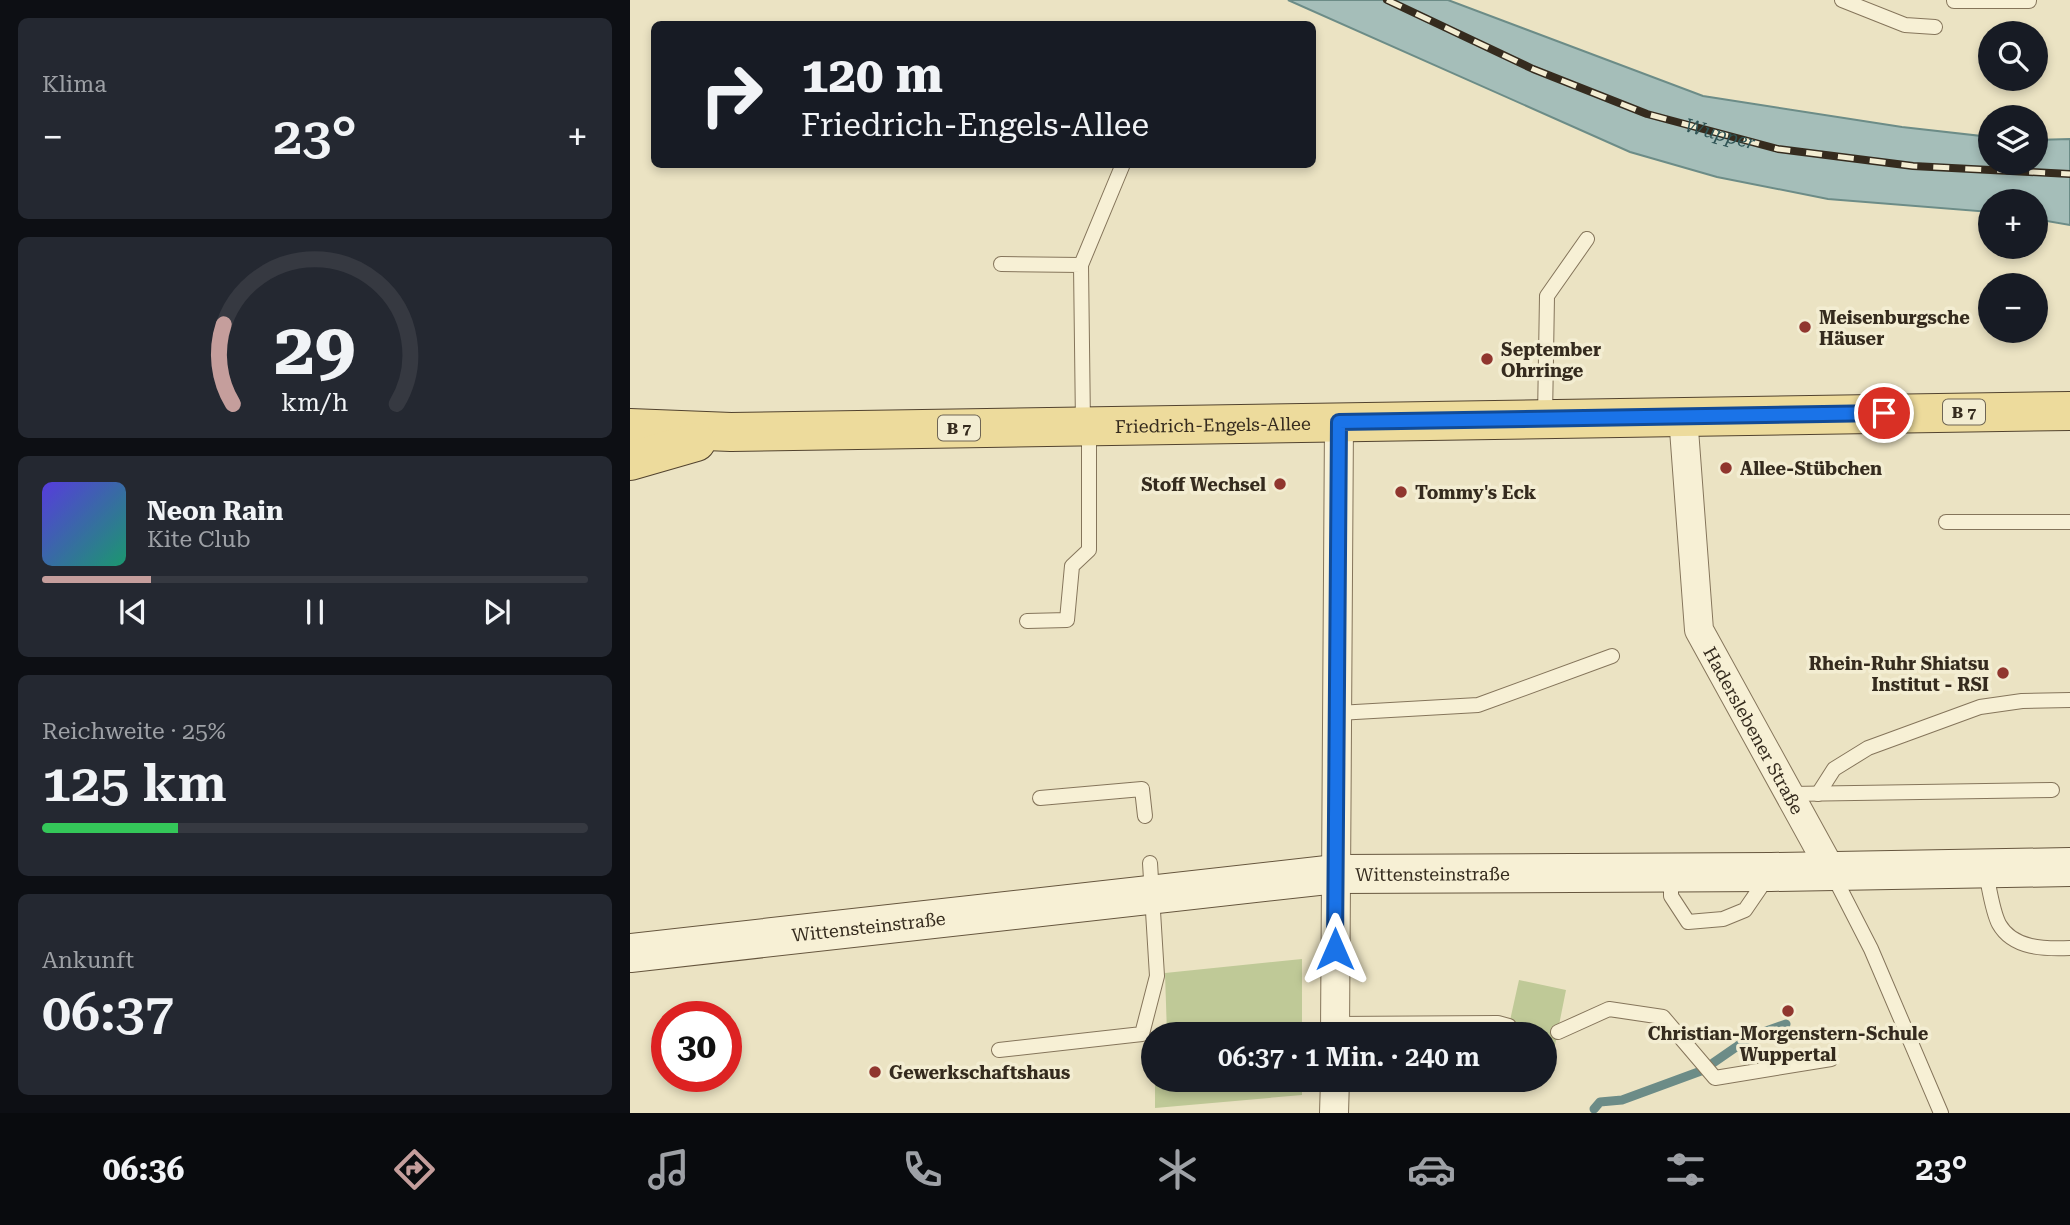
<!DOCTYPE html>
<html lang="de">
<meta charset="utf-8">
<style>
body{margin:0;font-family:"Roboto Serif",serif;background:#242831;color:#f1f3f6;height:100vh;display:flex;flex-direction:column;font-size:26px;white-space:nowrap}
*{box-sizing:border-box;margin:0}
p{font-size:23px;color:#9ea1a6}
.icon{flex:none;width:38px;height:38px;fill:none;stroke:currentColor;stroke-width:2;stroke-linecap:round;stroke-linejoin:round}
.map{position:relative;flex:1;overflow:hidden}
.drawer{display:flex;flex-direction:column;gap:18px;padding:18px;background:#0d0f14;width:630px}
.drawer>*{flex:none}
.banner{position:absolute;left:21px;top:21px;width:665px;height:147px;border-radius:10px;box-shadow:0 4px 10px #0003;background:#171b24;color:#f1f3f6;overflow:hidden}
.fabs{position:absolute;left:1348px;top:21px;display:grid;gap:14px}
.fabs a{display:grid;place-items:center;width:70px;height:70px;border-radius:50%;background:#171b24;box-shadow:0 4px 10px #0003;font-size:35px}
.speed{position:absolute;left:21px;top:1001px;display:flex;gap:14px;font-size:35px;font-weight:700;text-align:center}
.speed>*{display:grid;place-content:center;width:91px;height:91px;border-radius:50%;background:#171b24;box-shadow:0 4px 10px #0003;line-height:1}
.speed .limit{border:10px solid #d22;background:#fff;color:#111}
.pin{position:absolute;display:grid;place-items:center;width:60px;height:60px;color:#fff;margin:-30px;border:4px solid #fff;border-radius:50%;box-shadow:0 2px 7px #0007}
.me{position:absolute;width:77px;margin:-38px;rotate:0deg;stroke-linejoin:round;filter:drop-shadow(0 0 5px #0008)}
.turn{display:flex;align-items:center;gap:24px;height:147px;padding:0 35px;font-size:32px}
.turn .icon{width:91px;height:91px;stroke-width:2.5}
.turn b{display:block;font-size:49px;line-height:60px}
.big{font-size:52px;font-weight:600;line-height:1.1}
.drawer .tile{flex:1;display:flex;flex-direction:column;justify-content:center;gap:10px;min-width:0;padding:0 24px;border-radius:10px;background:#242831}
.drawer .dial{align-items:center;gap:0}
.dial svg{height:182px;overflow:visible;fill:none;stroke:#363941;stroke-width:7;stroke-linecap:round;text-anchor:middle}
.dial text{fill:#f1f3f6;stroke:none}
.song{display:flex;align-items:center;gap:21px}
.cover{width:84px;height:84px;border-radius:10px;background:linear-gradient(135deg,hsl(250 70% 55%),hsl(160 70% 35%))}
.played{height:7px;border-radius:4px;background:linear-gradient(90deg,#c59e9c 20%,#363941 20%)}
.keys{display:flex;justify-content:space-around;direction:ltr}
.heat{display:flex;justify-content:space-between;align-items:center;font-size:38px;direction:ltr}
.charge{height:10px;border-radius:5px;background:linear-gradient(90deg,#34c759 25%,#363941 0)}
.trip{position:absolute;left:511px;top:1022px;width:416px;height:70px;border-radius:35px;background:#171b24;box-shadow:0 4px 10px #0003;font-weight:600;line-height:70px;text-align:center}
.tabs{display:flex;height:112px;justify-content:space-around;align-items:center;background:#090b0e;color:#9ea1a6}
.tabs .icon{width:49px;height:49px}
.tabs .on{color:#c59e9c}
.tabs b{font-size:32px;color:#f1f3f6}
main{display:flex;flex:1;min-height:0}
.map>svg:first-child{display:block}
</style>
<main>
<section class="drawer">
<div class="tile"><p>Klima</p>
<div class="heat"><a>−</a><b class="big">23°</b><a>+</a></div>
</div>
<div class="tile dial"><svg viewBox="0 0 100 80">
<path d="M14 69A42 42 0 1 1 86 69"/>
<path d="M14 69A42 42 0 0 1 10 34" stroke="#c59e9c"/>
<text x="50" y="56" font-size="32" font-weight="700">29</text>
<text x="50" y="72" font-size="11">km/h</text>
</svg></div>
<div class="tile">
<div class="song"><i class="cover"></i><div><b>Neon Rain</b><p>Kite Club</p></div></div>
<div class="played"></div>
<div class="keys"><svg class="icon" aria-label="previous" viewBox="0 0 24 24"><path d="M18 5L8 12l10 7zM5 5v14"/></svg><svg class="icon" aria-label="pause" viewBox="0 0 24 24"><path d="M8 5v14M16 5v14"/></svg><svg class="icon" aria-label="next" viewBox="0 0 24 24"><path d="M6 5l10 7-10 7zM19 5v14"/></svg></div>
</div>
<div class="tile"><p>Reichweite · 25%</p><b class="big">125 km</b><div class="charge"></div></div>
<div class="tile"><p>Ankunft</p><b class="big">06:37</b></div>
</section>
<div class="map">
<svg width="1440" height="1113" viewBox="0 0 1440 1113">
<rect width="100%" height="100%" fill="#ebe3c3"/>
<!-- green -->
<g fill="#bfc997">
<path d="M672 959V1034H537L535 973Z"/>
<path d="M889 980 936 990 918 1080H915V1034H877Z"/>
<path d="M525 1080H672V1095L525 1108Z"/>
</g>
<!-- water -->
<path fill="#a5beb9" stroke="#6c8c87" stroke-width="2" d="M658 0H818L1073 96 1272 127 1360 137V163H1405V140L1440 139V225L1405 219V201H1360V212L1198 199 1087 177 1000 152Z"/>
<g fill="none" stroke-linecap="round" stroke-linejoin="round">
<!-- stream -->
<g stroke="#6c8c87" stroke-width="9">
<path d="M1083 1063 1122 1036 1156 1024"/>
<path d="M964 1109 970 1102 992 1100 1071 1071"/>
</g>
<defs>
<g id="lane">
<path d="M1212 0 1275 25 1305 27"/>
<path d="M1324 1H1399"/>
<path d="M371 264 451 265 453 425"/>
<path d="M451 265 493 164"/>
<path d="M915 417 917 296 957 239"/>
<path d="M1316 522H1440"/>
<path d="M397 621 437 620 442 566 459 550V427"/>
<path d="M708 713 848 705 982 656"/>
<path d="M1160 794 1422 790"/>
<path d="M1188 794 1204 769 1238 748 1350 707 1392 701 1440 700"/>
<path d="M410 798 512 789 515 816"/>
<path d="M1355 869C1359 885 1362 911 1369 924 1383 949 1415 949 1440 948"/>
<path d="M1041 873V896L1058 922 1093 919 1115 910 1139 875"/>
<path d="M1203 875 1241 949 1311 1113"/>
<path d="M705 1024 868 1023 879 1026"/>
<path d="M928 1032 979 1009 1033 1017 1085 1078 1201 1059"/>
<path d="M369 1050 512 1034 527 976 520 863"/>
</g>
<g id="street">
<path id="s1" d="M1053 416 1069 630 1201 870"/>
<path d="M705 1034 709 422"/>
<path d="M704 1113 705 1080"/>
</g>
<g id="secondary">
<path id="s2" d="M0 953 706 874 1141 872 1440 867"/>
</g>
<g id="primary">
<path id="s3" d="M0 428 101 432 1440 411"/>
<path d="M0 461 66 442"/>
</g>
</defs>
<!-- lane casing -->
<use href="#lane" stroke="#85755b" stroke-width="16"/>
<!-- street casing -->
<use href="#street" stroke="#85755b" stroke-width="30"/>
<!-- secondary casing -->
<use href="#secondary" stroke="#66563e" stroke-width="40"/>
<!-- primary casing -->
<use href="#primary" stroke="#52432f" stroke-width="40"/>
<!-- lane -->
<use href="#lane" stroke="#f7f0d5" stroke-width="14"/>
<!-- street -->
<use href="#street" stroke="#f7f0d5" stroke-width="28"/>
<!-- secondary -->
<use href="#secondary" stroke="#f7f0d5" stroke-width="38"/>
<!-- primary -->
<use href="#primary" stroke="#eddb9c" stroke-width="38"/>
<defs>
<g id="rail">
<path id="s4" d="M757 0 903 69 1017 114 1148 149 1283 166 1440 174"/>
</g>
</defs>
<!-- rail casing -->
<use href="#rail" stroke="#352b1e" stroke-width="8"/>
<!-- rail -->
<use href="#rail" stroke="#f3edd2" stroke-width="5" stroke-dasharray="16" stroke-linecap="butt"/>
</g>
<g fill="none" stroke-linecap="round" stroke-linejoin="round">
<defs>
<path id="route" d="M705 949 709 422 1254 413"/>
</defs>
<!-- route casing -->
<use href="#route" stroke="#114b97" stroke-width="18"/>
<!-- route -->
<use href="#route" stroke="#1a73e8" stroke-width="12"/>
</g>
<!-- markers -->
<g fill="#90362e" stroke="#f3edd2" stroke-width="2.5">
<circle cx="1175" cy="327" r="7"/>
<circle cx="857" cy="359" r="7"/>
<circle cx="1096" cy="468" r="7"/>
<circle cx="650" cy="484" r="7"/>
<circle cx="771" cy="492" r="7"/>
<circle cx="1373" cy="673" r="7"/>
<circle cx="1158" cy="1011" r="7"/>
<circle cx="245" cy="1072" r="7"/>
</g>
<g text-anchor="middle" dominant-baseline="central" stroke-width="7" stroke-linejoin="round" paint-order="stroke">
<!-- shield labels -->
<g fill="#f3edd2" stroke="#6e6554" stroke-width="2">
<rect x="1313" y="399.5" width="42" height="25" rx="5"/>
<rect x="308" y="415.5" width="42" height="25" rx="5"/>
</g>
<g font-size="16" font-weight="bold" fill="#352b1e">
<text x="1334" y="412">B 7</text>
<text x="329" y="428">B 7</text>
</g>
<!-- poi labels -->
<g font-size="18" font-weight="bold" fill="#352b1e" stroke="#f3edd2" text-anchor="start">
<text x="1189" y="317">Meisenburgsche<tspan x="1189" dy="21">Häuser</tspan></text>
<text x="871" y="349">September<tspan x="871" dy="21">Ohrringe</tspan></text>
<text x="1110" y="468">Allee-Stübchen</text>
<text x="636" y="484" text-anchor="end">Stoff Wechsel</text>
<text x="785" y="492">Tommy's Eck</text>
<text x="1359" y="663" text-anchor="end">Rhein-Ruhr Shiatsu<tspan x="1359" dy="21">Institut - RSI</tspan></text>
<text x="1158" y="1033" text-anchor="middle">Christian-Morgenstern-Schule<tspan x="1158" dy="21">Wuppertal</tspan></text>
<text x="259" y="1072">Gewerkschaftshaus</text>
</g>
<!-- street labels -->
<g font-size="18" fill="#352b1e" stroke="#f3edd2">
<text stroke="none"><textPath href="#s3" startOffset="583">Friedrich-Engels-Allee</textPath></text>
<text stroke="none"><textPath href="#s1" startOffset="329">Haderslebener Straße</textPath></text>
<text stroke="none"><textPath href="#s2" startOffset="807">Wittensteinstraße</textPath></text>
<text stroke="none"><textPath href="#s2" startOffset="240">Wittensteinstraße</textPath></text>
</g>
<!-- water labels -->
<g font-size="19" font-style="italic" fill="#2e5354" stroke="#f3edd2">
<text stroke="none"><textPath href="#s4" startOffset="360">Wupper</textPath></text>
</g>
</g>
</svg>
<div class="fabs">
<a><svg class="icon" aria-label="search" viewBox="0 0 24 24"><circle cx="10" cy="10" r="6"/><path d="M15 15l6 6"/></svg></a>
<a><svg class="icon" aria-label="layers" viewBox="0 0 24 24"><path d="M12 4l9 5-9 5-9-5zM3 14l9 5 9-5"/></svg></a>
<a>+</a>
<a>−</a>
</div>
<div class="speed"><div class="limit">30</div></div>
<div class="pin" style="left:1254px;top:413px;background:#d93025"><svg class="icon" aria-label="arrive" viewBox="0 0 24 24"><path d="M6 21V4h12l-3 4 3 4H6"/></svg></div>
<svg class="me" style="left:705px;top:949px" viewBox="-20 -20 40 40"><path d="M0-17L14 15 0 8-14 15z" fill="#1a73e8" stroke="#fff" stroke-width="4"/></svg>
<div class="trip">06:37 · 1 Min. · 240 m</div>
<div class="banner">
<div class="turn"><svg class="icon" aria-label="right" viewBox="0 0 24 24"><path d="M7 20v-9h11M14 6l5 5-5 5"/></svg><div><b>120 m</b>Friedrich-Engels-Allee</div></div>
</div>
</div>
</main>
<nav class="tabs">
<b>06:36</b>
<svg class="icon on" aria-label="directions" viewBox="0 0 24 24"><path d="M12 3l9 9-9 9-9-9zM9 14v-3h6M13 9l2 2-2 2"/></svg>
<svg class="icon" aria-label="music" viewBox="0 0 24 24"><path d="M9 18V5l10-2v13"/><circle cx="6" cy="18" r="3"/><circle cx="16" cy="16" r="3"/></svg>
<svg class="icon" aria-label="phone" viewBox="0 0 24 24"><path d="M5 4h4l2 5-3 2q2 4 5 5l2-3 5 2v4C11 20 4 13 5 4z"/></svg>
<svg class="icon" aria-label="climate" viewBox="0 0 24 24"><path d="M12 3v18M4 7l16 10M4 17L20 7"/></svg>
<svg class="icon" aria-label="car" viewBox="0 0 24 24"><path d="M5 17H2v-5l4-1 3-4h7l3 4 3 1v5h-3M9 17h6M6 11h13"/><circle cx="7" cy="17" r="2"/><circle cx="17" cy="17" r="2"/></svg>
<svg class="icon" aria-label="filters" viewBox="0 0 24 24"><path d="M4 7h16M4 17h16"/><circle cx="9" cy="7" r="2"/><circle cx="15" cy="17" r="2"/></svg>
<b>23°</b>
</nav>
